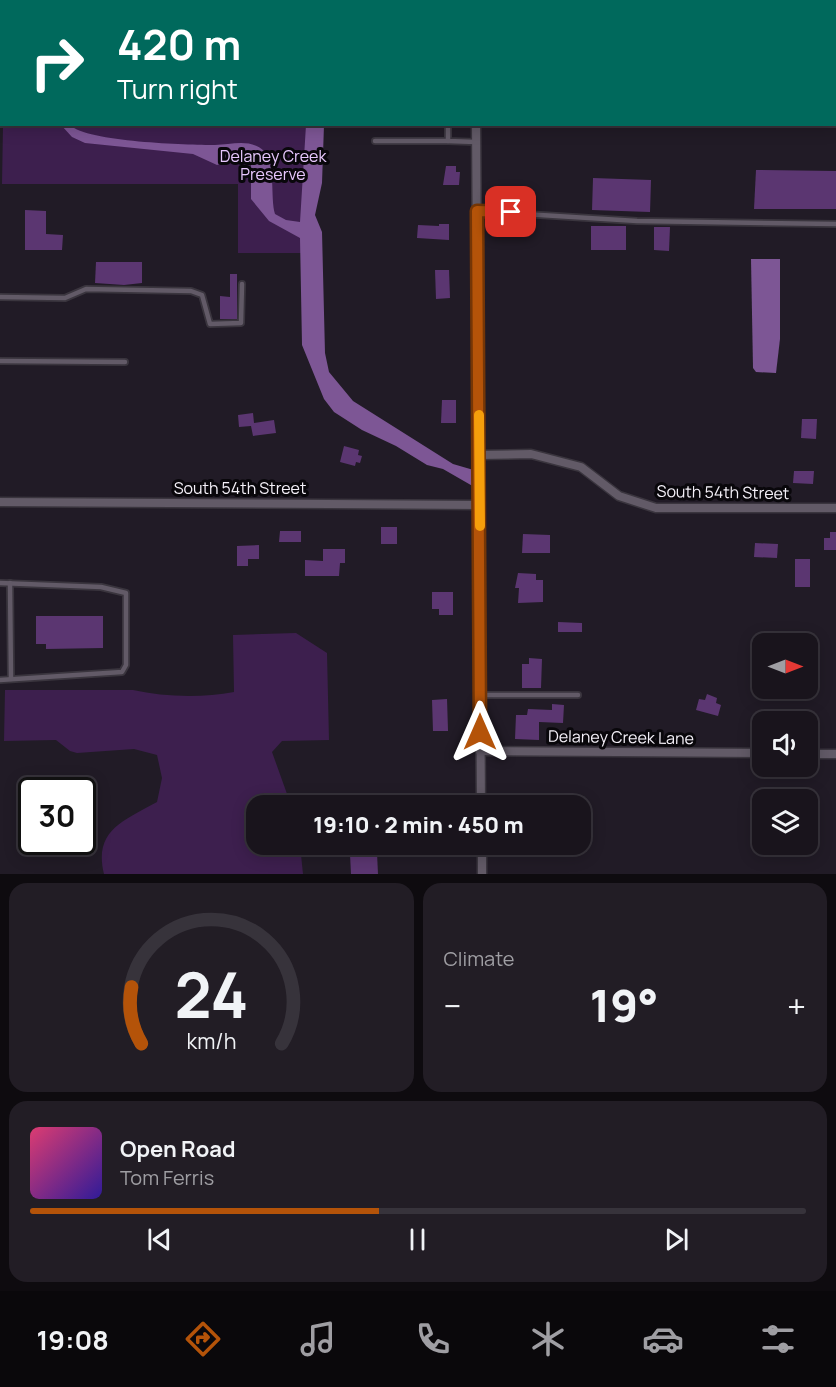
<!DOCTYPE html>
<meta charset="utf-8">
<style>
body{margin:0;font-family:Manrope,sans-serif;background:#221d25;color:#f1f3f6;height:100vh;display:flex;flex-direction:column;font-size:22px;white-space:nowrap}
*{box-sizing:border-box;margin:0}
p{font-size:20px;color:#9f9ea3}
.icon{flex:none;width:33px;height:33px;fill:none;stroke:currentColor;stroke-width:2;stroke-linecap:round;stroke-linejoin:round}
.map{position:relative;height:874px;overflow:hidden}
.side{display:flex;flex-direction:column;gap:9px;padding:9px;background:#0e0b0f;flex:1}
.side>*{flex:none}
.banner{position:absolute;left:0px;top:0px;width:837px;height:126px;box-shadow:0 3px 15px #0003,0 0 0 2px #37333b;background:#00695c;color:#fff;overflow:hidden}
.needle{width:39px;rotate:90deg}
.tools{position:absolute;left:752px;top:633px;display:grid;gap:12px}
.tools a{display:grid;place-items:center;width:66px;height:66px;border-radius:12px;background:#19141c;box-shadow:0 3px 15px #0003,0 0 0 2px #37333b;font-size:30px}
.speed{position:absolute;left:18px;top:777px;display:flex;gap:12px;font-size:30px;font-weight:700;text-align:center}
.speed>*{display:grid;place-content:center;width:78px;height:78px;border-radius:50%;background:#19141c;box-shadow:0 3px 15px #0003,0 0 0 2px #37333b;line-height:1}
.speed .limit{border:3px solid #111;border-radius:9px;background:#fff;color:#111}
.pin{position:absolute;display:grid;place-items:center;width:51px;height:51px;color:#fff;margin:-26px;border-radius:12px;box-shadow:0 3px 9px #0006}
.me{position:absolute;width:66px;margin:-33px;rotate:0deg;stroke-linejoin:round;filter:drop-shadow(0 0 4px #0008)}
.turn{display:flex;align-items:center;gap:21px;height:126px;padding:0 18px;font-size:27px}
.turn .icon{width:78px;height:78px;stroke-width:2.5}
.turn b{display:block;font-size:42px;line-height:51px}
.big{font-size:45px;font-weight:800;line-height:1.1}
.side .tile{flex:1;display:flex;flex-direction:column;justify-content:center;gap:9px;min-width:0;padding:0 21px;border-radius:18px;background:#221d25}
.side .dial{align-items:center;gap:0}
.dial svg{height:156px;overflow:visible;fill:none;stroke:#37333b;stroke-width:7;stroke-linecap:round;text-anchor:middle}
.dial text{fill:#f1f3f6;stroke:none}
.song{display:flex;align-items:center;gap:18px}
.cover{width:72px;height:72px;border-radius:9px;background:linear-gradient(135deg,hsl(340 70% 55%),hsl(250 70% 35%))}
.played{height:6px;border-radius:3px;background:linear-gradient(90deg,#b45309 45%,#37333b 45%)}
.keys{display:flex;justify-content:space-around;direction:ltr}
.heat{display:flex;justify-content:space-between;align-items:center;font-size:33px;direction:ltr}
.side .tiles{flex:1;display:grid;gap:9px;grid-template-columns:1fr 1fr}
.tile:last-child{grid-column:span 2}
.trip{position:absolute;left:246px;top:795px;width:345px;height:60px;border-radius:18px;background:#19141c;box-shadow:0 3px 15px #0003,0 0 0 2px #37333b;font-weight:800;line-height:60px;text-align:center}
.menu{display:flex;height:96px;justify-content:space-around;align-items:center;background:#0a080b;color:#9f9ea3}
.menu .icon{width:42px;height:42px}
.menu .selected{color:#b45309}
.menu b{font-size:27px;color:#f1f3f6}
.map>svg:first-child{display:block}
</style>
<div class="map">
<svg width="836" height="874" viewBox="0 0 836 874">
<rect width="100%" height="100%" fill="#211b26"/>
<!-- green -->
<g fill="#3d1f4e">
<path d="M4 0H315L4 2Z"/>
<path d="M3 125H314V253H238V184H2Z"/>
<path d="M296 633 327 653 329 740 282 741 272 752 291 805 256 806V844L300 845 303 874H104C93 830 125 820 157 802L162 778 157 755 134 749 77 753 70 751 56 740 4 741 5 690H133C164 697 202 698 234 692L233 635Z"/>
</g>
<!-- water -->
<g fill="#7d5695">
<path d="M61 125H70C87 142 188 145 215 145 231 145 250 138 264 151 276 162 270 198 275 214L286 220 300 222 306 125H324L322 183 315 215 322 232 325 353 329 372 353 401 453 464 477 471 476 488 443 469 427 465 396 446 362 430 334 412 324 399 302 345 300 238 269 221 251 199V161L244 158 217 165 193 154 85 143 72 137Z"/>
<path d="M751 259H780V339L776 373 756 372 753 368Z"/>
</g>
<!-- building -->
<g fill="#5b3671">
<path d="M446 166H456V172H460L459 185H443Z"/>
<path d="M756 170 836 171V209H754Z"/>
<path d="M593 178 651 180 650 212 592 210Z"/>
<path d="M25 210 46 211V234L63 235 62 250H25Z"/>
<path d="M439 224H449V240L417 238 418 225 439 226Z"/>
<rect x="591" y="226" width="35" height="24"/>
<path d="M654 227H670L669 251 654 250Z"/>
<path d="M96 262H142V283L124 285 95 283Z"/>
<path d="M435 270H449L450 298 436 299Z"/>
<path d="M230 274H237V319H220V296L230 297Z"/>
<path d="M442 400H456V423H441Z"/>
<path d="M253 413 254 423 274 420 276 433 253 436 251 426 239 427 238 415Z"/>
<path d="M802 419H817L816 439 801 438Z"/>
<path d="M344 446 359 450 358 455 362 456 360 463 356 462 355 466 340 462Z"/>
<path d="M794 471H814L813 484 793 483Z"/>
<rect x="381" y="527" width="16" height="17"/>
<path d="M280 531H301V542H279Z"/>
<path d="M830 532H836V550H824V538H830Z"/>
<path d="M523 534 550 535V553H522Z"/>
<path d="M755 543 778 544 777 558 754 557Z"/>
<path d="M259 545V559H248V566H237V546Z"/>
<path d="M323 549H345V563H340L339 576H305V560L323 561Z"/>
<rect x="795" y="559" width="15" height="28"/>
<path d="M518 573 536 574V580H543V602L518 603 519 588H515Z"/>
<path d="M432 592H453V615H439V609H432Z"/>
<path d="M36 616H103V648L46 649V644H36Z"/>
<path d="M558 622 582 623V632H558Z"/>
<path d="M529 658 542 659 541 688H522V664H529Z"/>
<path d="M707 694 717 698 716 703 721 705 718 716 696 710 699 699 705 700Z"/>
<path d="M447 699 448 731H433L432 700Z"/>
<path d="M552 704 564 705 563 723 539 722V740L515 739 516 715H527L528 709 552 710Z"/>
<path d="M377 853 378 874H351L350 854Z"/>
</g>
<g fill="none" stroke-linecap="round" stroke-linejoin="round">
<defs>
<g id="service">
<path d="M448 124V141L476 142"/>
<path d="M375 141H448"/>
<path d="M477 211 637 221 836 224"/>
<path d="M0 297 65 298 86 289 191 291 202 295 210 324 241 323 242 284"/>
<path d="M0 361 125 362"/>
<path d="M0 583 101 587 126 593V665L122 672 0 680"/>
<path d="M10 583 11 679"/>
<path d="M480 695H578"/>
</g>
<g id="minor">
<path d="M476 124 481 806"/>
<path d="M479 455 531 454 581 467 619 496 656 508H836"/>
<path d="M0 502 480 505"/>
<path d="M480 751 762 753"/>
<path d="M807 754H836"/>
<path d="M482 844V874"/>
</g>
</defs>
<!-- service casing -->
<use href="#service" stroke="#3a353e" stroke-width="8"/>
<!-- minor casing -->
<use href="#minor" stroke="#3a353e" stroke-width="11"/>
<!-- service -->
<use href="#service" stroke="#625a67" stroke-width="4.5"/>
<!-- minor -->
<use href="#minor" stroke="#625a67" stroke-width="8"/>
</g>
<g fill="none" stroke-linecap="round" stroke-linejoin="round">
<defs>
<path id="route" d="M480 732 477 211 511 212"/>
</defs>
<!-- route casing -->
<use href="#route" stroke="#753606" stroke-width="15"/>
<!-- route -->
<use href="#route" stroke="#b45309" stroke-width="10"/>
<!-- slow -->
<path stroke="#f59e0b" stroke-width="10" d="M479 415 480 526"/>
</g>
<g text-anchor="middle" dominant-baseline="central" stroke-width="6" stroke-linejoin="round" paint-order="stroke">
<!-- park labels -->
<g font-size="16" fill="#e7c7fd" stroke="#09070b">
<text x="273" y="156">Delaney Creek<tspan x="273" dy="18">Preserve</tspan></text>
</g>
<!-- street labels -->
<g font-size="16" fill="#f4f0f8" stroke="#09070b">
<text x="240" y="488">South 54th Street</text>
<text transform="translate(723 492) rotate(1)">South 54th Street</text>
<text transform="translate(621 737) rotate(1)">Delaney Creek Lane</text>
</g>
</g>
</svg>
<div class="tools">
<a><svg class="needle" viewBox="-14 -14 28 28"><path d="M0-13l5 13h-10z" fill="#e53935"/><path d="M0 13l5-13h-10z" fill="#9f9ea3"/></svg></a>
<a><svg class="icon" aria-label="sound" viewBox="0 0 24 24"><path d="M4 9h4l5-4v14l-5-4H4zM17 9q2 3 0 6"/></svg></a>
<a><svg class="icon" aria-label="layers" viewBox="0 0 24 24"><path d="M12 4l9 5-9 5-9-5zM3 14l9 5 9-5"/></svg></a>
</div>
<div class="speed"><div class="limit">30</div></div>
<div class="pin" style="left:511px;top:212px;background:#d93025"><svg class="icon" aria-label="arrive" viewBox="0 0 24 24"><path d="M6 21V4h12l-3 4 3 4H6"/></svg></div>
<svg class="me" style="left:480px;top:732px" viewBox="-20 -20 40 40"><path d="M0-17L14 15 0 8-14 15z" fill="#b45309" stroke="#fff" stroke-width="4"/></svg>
<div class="trip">19:10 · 2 min · 450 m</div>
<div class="banner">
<div class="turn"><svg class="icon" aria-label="right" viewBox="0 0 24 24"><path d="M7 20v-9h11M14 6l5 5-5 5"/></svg><div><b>420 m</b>Turn right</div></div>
</div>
</div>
<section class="side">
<div class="tiles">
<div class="tile dial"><svg viewBox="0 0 100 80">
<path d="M14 69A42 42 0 1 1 86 69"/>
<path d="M14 69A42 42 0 0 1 9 40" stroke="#b45309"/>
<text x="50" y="56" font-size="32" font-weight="700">24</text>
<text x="50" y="72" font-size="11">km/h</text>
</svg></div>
<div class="tile"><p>Climate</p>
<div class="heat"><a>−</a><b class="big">19°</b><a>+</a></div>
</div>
<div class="tile">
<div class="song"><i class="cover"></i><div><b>Open Road</b><p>Tom Ferris</p></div></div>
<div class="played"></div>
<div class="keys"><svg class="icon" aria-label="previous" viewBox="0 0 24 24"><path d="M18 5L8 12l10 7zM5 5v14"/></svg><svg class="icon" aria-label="pause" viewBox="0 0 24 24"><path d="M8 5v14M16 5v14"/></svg><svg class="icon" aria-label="next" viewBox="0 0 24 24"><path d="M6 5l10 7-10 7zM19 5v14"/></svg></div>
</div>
</div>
</section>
<nav class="menu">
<b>19:08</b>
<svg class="icon selected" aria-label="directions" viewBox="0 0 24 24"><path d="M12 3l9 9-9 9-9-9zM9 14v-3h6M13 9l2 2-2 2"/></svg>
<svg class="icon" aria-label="music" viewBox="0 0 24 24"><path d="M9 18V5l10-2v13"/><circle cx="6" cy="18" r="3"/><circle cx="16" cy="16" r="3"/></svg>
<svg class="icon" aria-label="phone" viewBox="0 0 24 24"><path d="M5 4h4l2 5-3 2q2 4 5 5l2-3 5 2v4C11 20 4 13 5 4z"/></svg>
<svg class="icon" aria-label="climate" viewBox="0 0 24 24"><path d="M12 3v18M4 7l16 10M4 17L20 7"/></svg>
<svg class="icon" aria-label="car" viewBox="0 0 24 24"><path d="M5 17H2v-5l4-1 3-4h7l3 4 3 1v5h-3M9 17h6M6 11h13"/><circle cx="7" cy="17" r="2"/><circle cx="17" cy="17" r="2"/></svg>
<svg class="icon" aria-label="filters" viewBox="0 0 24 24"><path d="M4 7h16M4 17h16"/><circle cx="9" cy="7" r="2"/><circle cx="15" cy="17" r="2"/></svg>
</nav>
